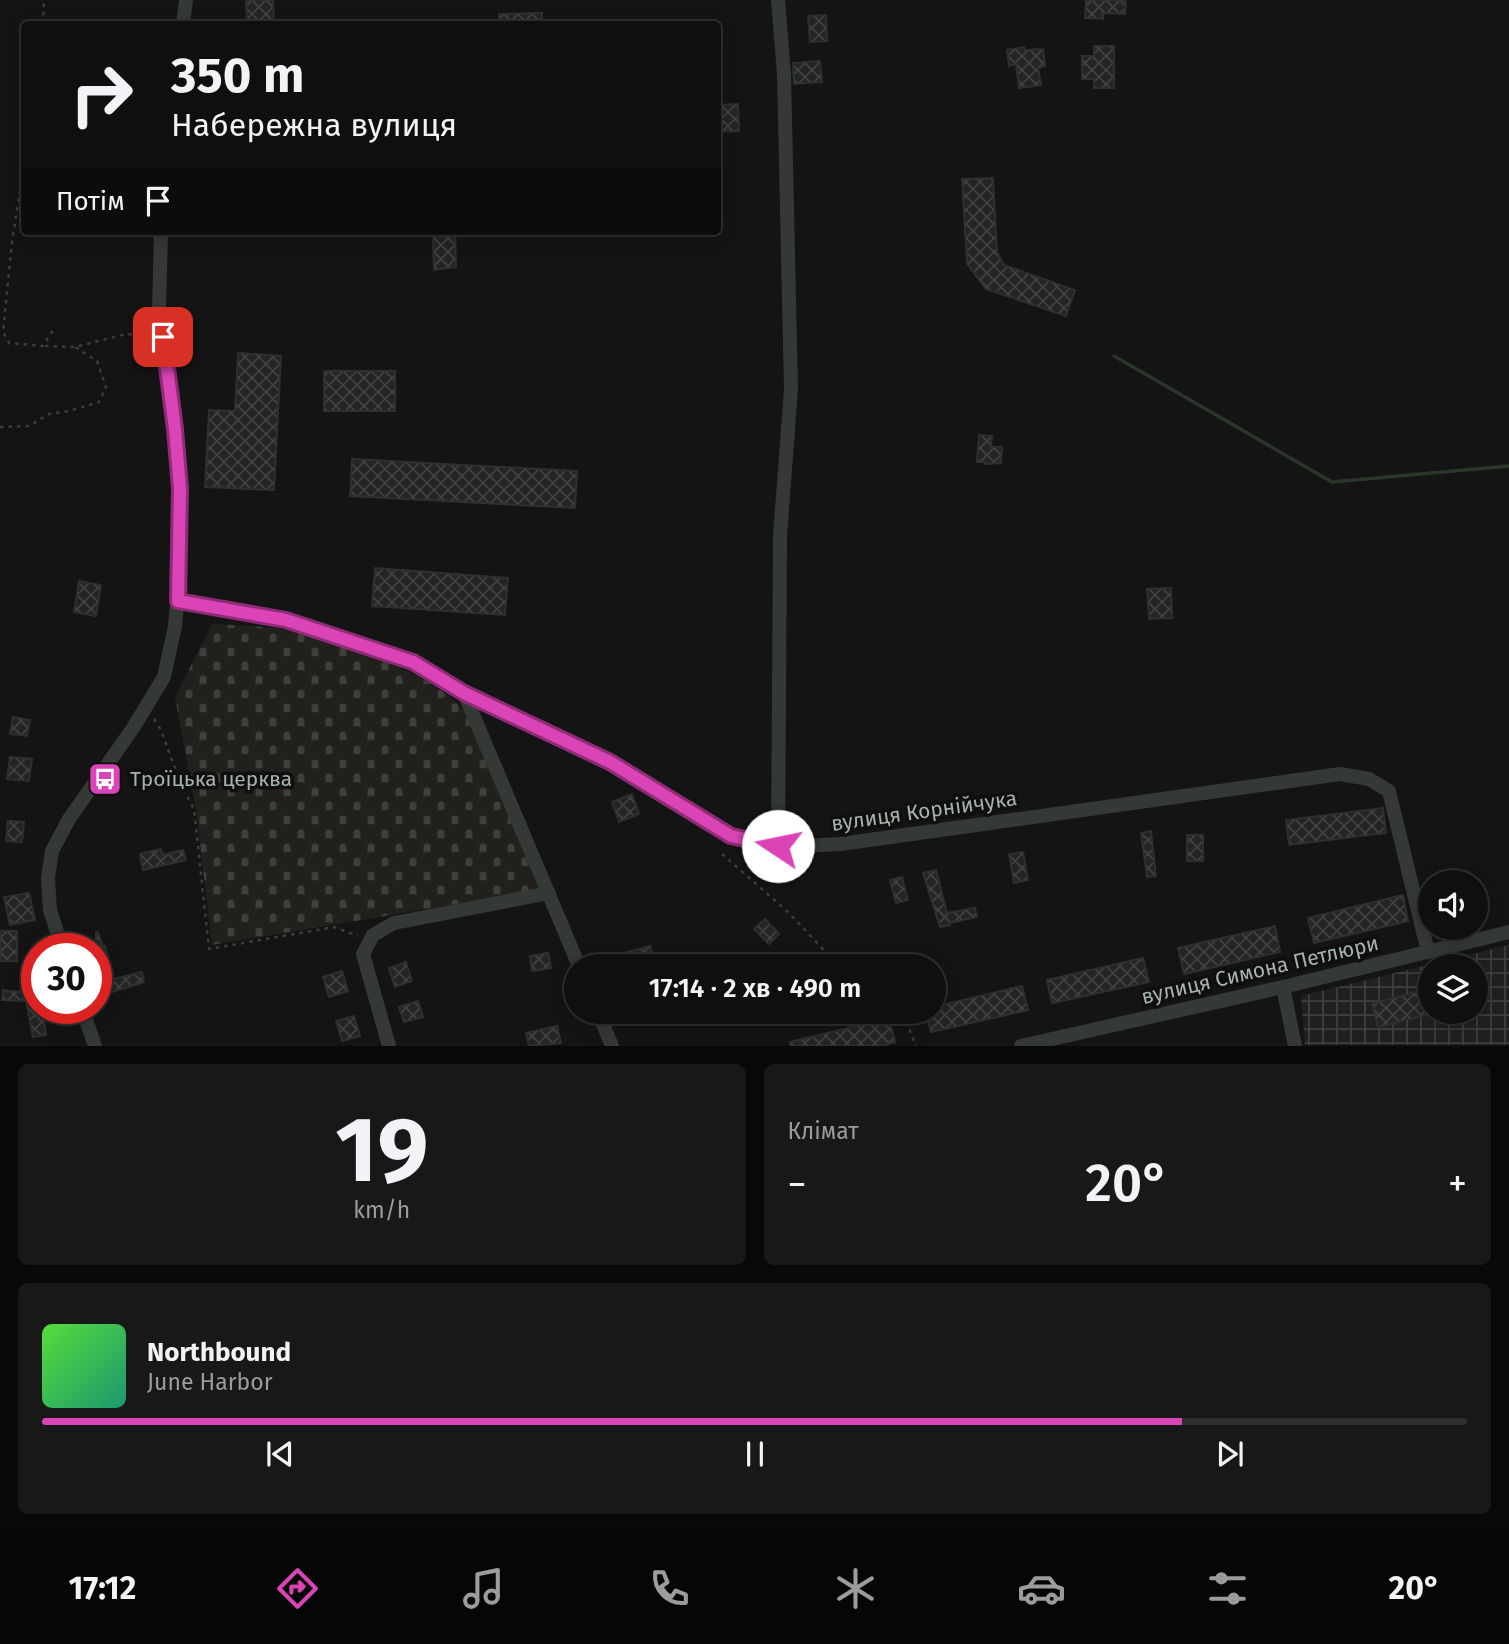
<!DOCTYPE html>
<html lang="uk">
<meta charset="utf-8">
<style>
body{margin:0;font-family:"Fira Sans",sans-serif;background:#171817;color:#f1f3f6;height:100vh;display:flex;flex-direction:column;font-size:26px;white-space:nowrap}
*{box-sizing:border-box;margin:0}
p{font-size:23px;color:#9b9c9e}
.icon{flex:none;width:38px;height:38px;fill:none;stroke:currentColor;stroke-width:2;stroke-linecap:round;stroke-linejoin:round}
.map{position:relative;height:1046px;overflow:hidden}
.panel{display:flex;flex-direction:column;gap:18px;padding:18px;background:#080808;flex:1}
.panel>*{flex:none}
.banner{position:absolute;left:21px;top:21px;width:700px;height:214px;border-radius:7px;box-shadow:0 4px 18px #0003,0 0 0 2px #2e2f2e;background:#0e0f0e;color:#f1f3f6;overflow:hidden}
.fabs{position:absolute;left:1418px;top:870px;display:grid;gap:14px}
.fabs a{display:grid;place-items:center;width:70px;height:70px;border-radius:50%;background:#0e0f0e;box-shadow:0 4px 18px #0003,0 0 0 2px #2e2f2e;font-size:35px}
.speed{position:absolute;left:21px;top:933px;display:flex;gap:14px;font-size:35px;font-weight:700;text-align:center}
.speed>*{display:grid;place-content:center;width:91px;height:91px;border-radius:50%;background:#0e0f0e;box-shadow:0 4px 18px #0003,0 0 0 2px #2e2f2e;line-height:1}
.speed .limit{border:10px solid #d22;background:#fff;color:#111}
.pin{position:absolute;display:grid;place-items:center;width:60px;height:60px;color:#fff;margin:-30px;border-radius:14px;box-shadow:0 4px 10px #0006}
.me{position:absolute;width:77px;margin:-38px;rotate:281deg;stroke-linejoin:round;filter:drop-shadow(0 0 5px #0008)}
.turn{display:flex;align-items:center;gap:24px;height:147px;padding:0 35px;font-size:32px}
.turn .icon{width:91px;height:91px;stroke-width:2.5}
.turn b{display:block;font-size:49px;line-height:60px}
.then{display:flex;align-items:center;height:66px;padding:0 35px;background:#0003;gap:14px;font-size:26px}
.big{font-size:52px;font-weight:600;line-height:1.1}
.panel .card{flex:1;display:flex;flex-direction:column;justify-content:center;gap:10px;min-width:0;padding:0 24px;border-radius:10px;background:#171817}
.panel .dial{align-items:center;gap:0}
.dial b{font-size:91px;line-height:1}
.song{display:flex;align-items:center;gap:21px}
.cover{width:84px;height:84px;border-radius:10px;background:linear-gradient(135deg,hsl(110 70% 55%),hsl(160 70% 35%))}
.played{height:7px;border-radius:4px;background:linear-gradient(90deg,#db44b6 80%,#2e2f2e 80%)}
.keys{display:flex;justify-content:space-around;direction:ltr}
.heat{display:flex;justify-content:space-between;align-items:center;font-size:38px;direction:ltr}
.panel .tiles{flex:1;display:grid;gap:18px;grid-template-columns:1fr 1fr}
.card:last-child{grid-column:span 2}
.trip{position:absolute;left:564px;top:954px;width:382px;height:70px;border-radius:35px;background:#0e0f0e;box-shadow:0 4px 18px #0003,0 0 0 2px #2e2f2e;font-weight:600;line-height:70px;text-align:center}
.menu{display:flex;height:112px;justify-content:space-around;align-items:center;background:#060606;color:#9b9c9e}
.menu .icon{width:49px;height:49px}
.menu .current{color:#db44b6}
.menu b{font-size:32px;color:#f1f3f6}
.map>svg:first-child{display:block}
</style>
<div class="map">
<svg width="1509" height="1046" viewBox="0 0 1509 1046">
<defs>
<pattern id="industrial-grid" width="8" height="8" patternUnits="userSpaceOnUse" patternTransform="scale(1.75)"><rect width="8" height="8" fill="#1f2120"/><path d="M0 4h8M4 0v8" fill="none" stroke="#3d3f3e"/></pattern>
<pattern id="cemetery-stones" width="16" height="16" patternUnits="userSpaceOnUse" patternTransform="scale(1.75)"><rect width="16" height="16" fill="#21201d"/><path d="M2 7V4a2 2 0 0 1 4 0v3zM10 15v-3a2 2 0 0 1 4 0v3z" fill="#3e3e3b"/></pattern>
<pattern id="building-cross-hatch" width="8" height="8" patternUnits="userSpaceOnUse" patternTransform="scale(1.75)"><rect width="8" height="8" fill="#232524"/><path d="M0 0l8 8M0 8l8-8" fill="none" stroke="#404241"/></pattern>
</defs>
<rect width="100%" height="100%" fill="#131413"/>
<!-- industrial -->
<path fill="url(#industrial-grid)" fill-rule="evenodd" d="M1509 945V1045H1305L1301 996ZM1430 966H1475V1012H1430Z"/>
<!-- cemetery -->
<path fill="url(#cemetery-stones)" d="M212 624C246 626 282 626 315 636 359 649 440 678 467 714L539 890 212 945 196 809 175 697Z"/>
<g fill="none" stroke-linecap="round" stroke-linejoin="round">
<!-- stream -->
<path stroke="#2b362b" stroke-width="3.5" d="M1114 356 1332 482 1509 466"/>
</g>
<!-- building -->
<g fill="url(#building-cross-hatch)" stroke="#2d302f" stroke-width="2">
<path d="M246 0H273L274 24H247Z"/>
<path d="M1086 0H1126L1125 14 1103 13V19L1085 18Z"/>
<path d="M542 13V24H499V14Z"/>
<path d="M826 15 827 41 810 42 808 16Z"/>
<path d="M1094 46H1114V88H1094V79H1082V56H1094Z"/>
<path d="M1024 47 1025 50 1043 49 1045 66 1038 68 1041 85 1019 88 1016 64 1009 66 1007 50Z"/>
<path d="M820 61 822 82 794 84 793 63Z"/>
<path d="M738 104 739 131 718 132V105Z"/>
<path d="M993 178 997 252 1004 265 1075 290 1066 316 986 289 967 264 962 179Z"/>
<path d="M433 231H455L456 267 434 270Z"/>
<path d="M238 353 281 356 274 490 205 487 209 410 235 411Z"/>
<rect x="324" y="371" width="71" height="40"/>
<path d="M979 435 992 436 991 447H1002L1001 463 985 464V462H977Z"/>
<path d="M352 459 577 471 575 508 350 496Z"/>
<path d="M375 568 508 578 505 615 372 606Z"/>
<path d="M79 581 101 585 96 616 74 612Z"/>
<path d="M1171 588 1172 618 1149 619 1147 589Z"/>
<path d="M13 717 30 720 27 736 10 734Z"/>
<path d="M10 757 32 759 29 781 7 779Z"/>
<path d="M632 794 639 814 619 822 612 802Z"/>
<path d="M1383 808 1386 833 1289 845 1286 820Z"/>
<path d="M8 821 24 822 22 842 6 841Z"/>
<path d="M1151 831 1156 876 1147 877 1141 833Z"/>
<rect x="1187" y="835" width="16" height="26"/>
<path d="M161 849 163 855 183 850 186 860 143 870 140 854Z"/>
<path d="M1023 852 1028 880 1014 883 1009 854Z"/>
<path d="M936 870 947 913 975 908 977 917 949 923 950 925 940 927 923 873Z"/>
<path d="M902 877 908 900 896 903 890 880Z"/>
<path d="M29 893 35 920 10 925 4 897Z"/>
<path d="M1403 895 1408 921 1314 943 1308 918Z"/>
<path d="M765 919 779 934 769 944 754 929Z"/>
<path d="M1275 926 1280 952 1184 974 1178 948Z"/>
<rect x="0" y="931" width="17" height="30"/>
<path d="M96 932H98L103 947 105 946 114 979 142 972 144 982 103 995 96 974Z"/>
<path d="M650 946 655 966H628L624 953Z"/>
<path d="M548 953 551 968 532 971 530 956Z"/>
<path d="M1143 958 1149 982 1052 1003 1047 980Z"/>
<path d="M406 962 412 981 395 987 389 968Z"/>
<path d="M342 971 348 991 329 997 323 977Z"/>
<path d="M37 985V1017L43 1016 46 1035 33 1037 26 1001 2 1000 3 990 21 992V988Z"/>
<path d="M1022 986 1028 1010 931 1032 926 1012H933V1007Z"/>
<path d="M1430 988V1014L1378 1027 1372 1004Z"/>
<path d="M418 1001 423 1017 404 1022 399 1007Z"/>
<path d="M354 1016 360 1036 342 1041 336 1021Z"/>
<path d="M889 1018 895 1042 881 1046H790V1042Z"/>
<path d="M557 1026 561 1043 529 1046 526 1033Z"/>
</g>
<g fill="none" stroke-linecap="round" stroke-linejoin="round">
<!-- path -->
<g stroke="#3a3f3c" stroke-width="2.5" stroke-dasharray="3.5 5" stroke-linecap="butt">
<path d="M43 24 44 0"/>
<path d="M24 165 12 242 3 332 9 343 43 346 55 327"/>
<path d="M45 346 75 347 126 334 149 336"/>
<path d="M0 427 29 426 49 414 69 411 99 402 106 387 97 361 75 347"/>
<path d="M154 719 161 730 181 785 194 809 209 949 334 927 358 936"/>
<path d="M722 854 788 912 839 966"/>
<path d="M892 1012 907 1023 916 1046"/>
</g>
<!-- minor -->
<g stroke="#343936" stroke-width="14">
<path d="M778 0 784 74 791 389 780 536 778 846"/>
<path d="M183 24 186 0"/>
<path d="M178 601 286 620 413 662 464 693 610 762 731 836 782 847 841 844 1340 774 1369 779 1389 791 1428 952"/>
<path d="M464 693 579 966"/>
<path d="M62 948 50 910 48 878 52 851 69 819 133 728 164 677 175 626 179 582 180 490 175 429 159 309 161 231"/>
<path d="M1283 987 1295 1046"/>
<path d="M82 1008 95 1046"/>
<path d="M598 1012 612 1046"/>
<path d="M389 1046 363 954 373 935 394 923 549 893"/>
<path d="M1021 1046 1283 987 1509 932"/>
</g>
</g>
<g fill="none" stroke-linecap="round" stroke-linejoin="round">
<defs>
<path id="route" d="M163 337 175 429 180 489 178 601 286 620 413 662 464 693 610 762 731 836 778 846"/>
</defs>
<!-- route casing -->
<use href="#route" stroke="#8e2c76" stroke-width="18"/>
<!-- route -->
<use href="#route" stroke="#db44b6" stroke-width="12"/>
</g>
<!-- icons -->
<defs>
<symbol id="bus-square" viewBox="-11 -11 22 22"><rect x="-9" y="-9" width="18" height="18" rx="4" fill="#db44b6" stroke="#0e0f0e"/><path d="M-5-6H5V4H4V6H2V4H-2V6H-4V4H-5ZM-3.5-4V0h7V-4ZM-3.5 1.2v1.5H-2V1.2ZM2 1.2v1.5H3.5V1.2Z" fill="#fff"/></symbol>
</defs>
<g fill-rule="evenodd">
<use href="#bus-square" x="86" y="760" width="38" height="38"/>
</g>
<g text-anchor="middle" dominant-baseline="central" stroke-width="7" stroke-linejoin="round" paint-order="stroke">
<!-- poi labels -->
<g font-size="21" fill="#a6b3a9" stroke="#0e0f0e" text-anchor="start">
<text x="130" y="779">Троїцька церква</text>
</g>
<!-- street labels -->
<g font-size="21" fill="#a6b3a9" stroke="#0e0f0e">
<text transform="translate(924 811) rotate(-8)">вулиця Корнійчука</text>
<text transform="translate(1260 970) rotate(-13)">вулиця Симона Петлюри</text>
</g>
</g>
</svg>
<div class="fabs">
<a><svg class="icon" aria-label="sound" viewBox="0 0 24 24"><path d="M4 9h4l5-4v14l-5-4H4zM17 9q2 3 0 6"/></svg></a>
<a><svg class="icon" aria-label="layers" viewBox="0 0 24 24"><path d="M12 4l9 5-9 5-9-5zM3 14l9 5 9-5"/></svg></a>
</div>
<div class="speed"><div class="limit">30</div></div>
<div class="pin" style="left:163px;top:337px;background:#d93025"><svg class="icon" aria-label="arrive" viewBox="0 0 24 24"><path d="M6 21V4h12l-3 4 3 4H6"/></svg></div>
<svg class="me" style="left:778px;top:846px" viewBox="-20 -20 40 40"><circle r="19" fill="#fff"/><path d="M0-13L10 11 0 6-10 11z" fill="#db44b6"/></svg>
<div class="trip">17:14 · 2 хв · 490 m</div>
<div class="banner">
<div class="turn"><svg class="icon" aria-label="right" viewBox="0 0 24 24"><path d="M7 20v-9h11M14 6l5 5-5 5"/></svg><div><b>350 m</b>Набережна вулиця</div></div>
<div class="then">Потім<svg class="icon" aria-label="arrive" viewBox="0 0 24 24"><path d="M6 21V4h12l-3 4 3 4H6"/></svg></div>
</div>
</div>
<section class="panel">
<div class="tiles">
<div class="card dial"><b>19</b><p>km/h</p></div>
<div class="card"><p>Клімат</p>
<div class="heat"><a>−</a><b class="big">20°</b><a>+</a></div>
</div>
<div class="card">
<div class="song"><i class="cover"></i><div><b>Northbound</b><p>June Harbor</p></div></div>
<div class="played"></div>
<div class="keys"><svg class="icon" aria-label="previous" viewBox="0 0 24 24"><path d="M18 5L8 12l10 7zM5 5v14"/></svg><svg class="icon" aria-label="pause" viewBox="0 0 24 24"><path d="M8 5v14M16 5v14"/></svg><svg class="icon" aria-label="next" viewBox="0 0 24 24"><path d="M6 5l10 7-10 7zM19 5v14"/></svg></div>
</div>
</div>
</section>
<nav class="menu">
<b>17:12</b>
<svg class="icon current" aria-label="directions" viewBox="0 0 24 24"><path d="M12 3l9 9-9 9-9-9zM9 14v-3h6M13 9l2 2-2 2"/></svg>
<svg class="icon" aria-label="music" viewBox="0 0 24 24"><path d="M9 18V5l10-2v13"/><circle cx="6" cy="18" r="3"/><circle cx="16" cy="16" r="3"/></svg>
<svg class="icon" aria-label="phone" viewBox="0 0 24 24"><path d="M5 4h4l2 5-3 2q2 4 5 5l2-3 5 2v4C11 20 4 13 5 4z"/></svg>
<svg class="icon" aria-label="climate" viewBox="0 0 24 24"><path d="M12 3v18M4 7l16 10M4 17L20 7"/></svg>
<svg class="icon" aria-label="car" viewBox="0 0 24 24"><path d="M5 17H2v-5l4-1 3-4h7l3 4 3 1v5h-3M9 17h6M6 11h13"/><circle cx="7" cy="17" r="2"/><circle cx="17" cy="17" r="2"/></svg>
<svg class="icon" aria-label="filters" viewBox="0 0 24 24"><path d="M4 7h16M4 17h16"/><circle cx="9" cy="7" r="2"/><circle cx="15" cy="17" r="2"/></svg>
<b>20°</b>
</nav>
